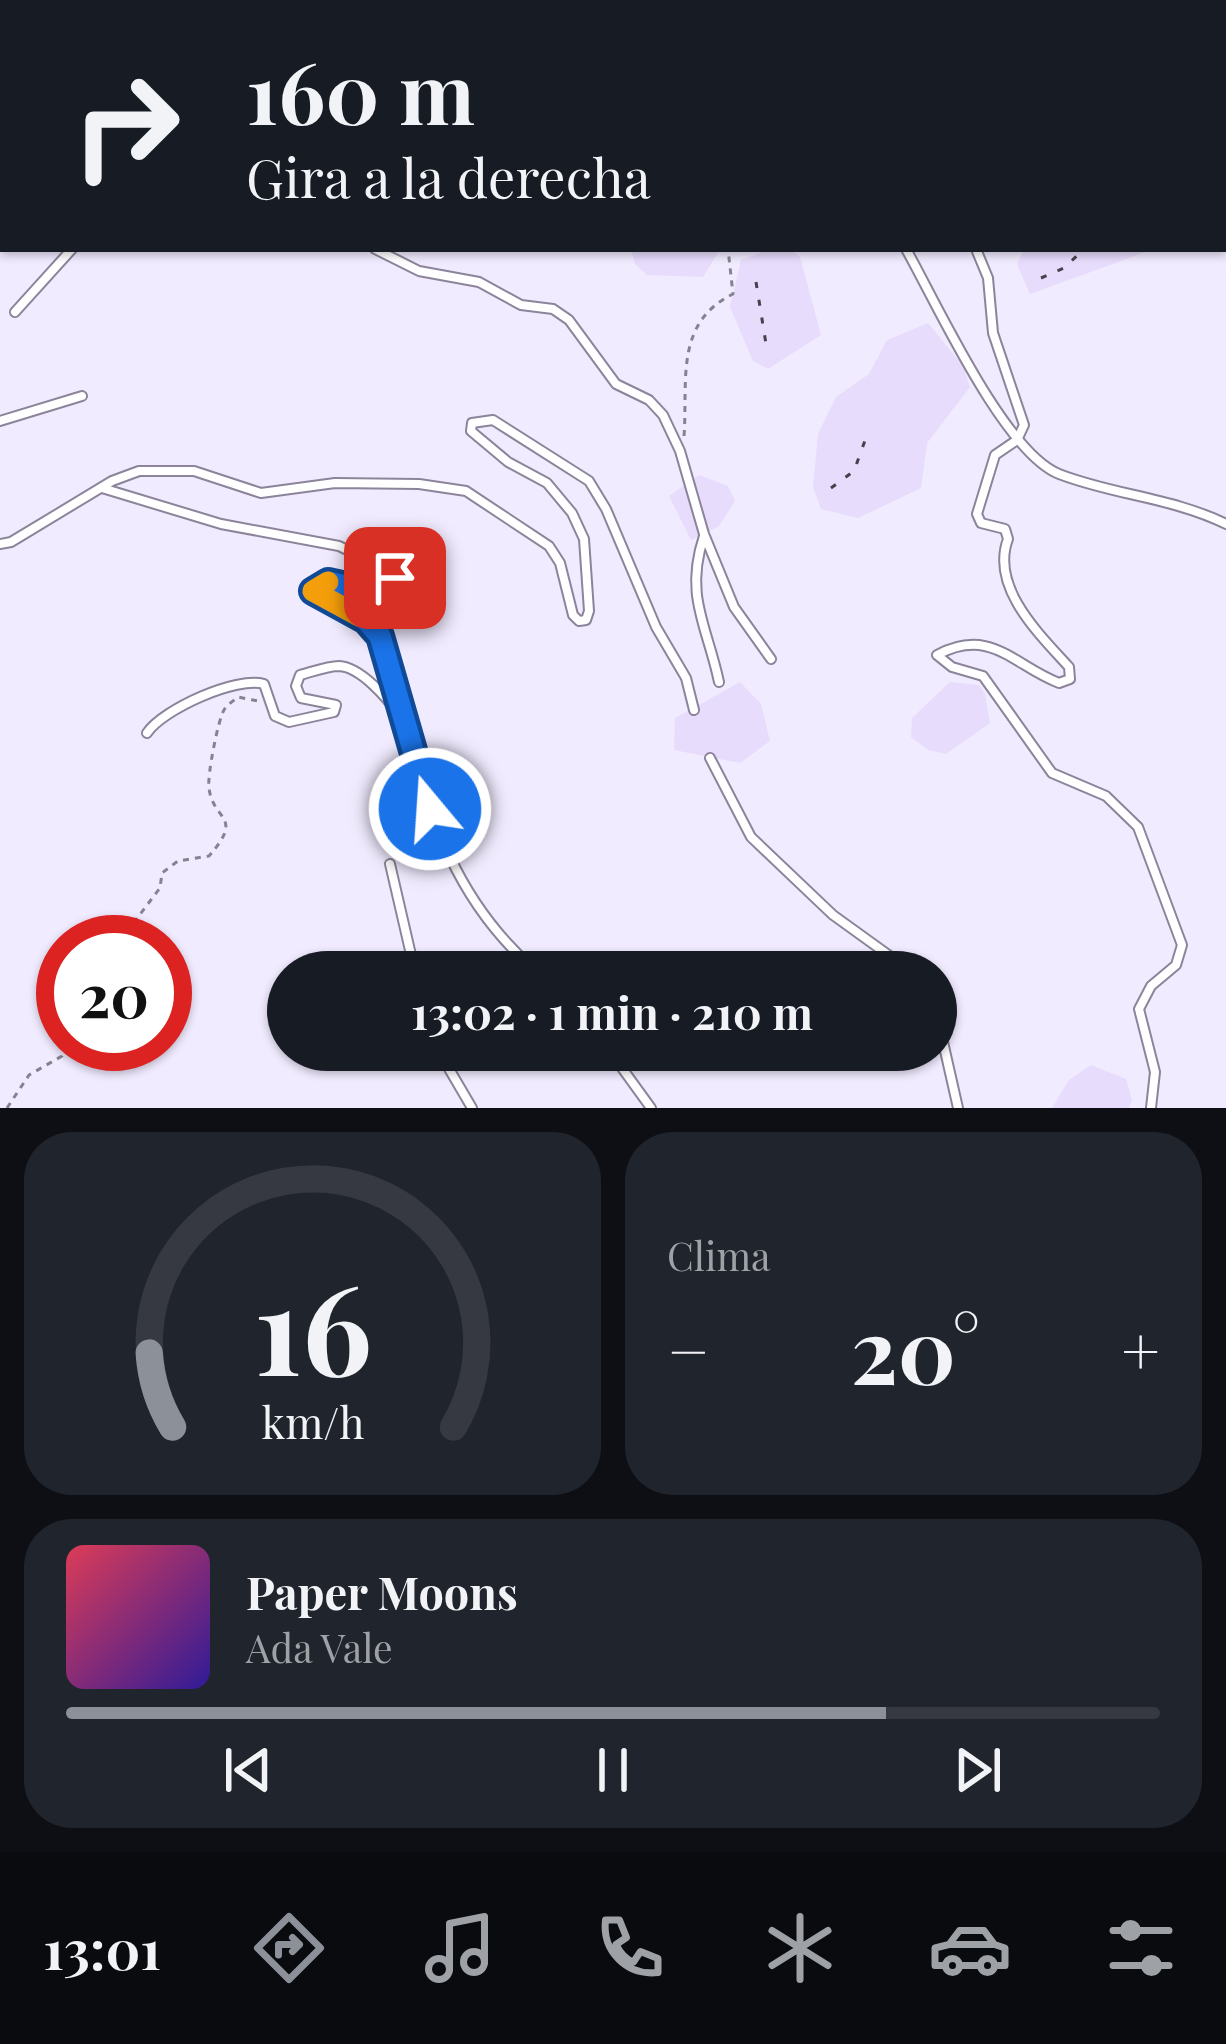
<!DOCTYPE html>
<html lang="es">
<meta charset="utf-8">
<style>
body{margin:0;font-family:"Playfair Display",serif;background:#20242c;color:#f1f3f6;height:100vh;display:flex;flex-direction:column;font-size:45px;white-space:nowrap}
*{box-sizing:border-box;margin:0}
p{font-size:39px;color:#9ea1a6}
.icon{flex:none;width:66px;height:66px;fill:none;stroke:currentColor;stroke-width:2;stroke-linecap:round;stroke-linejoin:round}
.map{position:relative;height:1108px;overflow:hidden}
.details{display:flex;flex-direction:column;gap:24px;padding:24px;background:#0d0f14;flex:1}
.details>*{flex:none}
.banner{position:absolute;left:0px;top:0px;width:1227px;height:252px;box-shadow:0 3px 9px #0004;background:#171b24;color:#f1f3f6;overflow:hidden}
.speed{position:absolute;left:36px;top:915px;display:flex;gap:24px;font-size:60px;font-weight:700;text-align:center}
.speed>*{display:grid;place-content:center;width:156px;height:156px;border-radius:50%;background:#171b24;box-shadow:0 3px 9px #0004;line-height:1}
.speed .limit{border:18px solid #d22;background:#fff;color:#111}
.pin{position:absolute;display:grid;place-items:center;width:102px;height:102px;color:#fff;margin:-51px;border-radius:24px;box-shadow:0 6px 18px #0006}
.me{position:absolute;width:132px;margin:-66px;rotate:342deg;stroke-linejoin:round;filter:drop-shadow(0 0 9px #0008)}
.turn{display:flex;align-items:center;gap:42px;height:252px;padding:0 48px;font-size:54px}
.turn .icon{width:156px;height:156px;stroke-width:2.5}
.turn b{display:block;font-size:84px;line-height:102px}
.big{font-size:90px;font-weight:700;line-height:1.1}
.details .card{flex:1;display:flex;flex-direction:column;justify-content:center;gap:18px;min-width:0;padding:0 42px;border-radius:48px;background:#20242c}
.details .dial{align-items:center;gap:0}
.dial svg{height:312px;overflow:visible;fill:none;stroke:#363941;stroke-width:7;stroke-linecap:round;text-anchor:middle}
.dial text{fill:#f1f3f6;stroke:none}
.song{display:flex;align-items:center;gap:36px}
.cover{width:144px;height:144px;border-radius:18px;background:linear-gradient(135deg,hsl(350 70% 55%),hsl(250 70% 35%))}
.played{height:12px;border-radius:6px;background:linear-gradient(90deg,#8c9099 75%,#363941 75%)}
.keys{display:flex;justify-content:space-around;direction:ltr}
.heat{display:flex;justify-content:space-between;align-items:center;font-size:66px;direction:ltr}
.details .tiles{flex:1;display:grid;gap:24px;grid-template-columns:1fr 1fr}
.card:last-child{grid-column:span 2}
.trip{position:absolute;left:267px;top:951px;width:690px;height:120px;border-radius:60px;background:#171b24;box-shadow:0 3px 9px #0004;font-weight:700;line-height:120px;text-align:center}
.tabs{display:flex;height:192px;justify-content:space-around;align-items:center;background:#090b0e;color:#9ea1a6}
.tabs .icon{width:84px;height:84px}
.tabs .selected{color:#8c9099}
.tabs b{font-size:54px;color:#f1f3f6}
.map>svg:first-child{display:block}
</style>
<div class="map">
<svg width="1226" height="1108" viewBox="0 0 1226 1108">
<rect width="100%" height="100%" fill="#f1ebff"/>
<!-- built -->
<g fill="#e7dcfc">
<path d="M631 249H720L703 277 647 275 635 264Z"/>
<path d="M770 249H790L800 257 821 335 768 369 753 361 730 307 741 260Z"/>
<path d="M1024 249H1154L1030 294 1017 264Z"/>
<path d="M928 323 963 366 970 387 927 443 921 488 858 518 821 509 813 487 818 434 836 397 869 374 887 340Z"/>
<path d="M699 475 728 486 735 501 719 526 691 540 669 496Z"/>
<path d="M740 682 761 704 770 741 740 763 674 750 675 718Z"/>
<path d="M950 682 979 685 985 694 990 723 946 754 928 750 911 737 912 718Z"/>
<path d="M1091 1065 1126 1079 1132 1100 1129 1108H1052L1069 1080Z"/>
</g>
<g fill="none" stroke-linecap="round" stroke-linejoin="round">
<defs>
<g id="service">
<path d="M910 0 917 3"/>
<path d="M1052 0V3"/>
<path d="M1162 0 1169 3"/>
<path d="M1179 3 1184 0"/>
<path d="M375 249 419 271 479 282 521 305 553 309 569 320 616 384 649 400 663 415 680 451 704 534 734 607 771 659"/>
<path d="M906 249C937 304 1004 452 1059 474 1113 495 1174 498 1226 524"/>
<path d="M976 249 988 278 993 333 1024 425 1017 440 995 455 977 514 981 523 1005 529 1008 539C990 587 1039 634 1069 667L1070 679 1059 683C1014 666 991 626 937 655L952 667 983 676 1052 773 1106 796 1138 827 1182 945 1176 965 1151 986 1139 1009 1155 1072 1151 1108"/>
<path d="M15 312 72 249"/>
<path d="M0 421 82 396"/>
<path d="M102 488 221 524 339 546 380 566 409 568V576L351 587 328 582 313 591 366 620 379 636C423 763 427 877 537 972"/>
<path d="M704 536C684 596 707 625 719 682"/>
<path d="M0 544 11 542 112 481 139 471H194L261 493 335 483 419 484 466 491 549 546 560 563 573 615 579 621 586 620 589 611 584 539 572 513 547 483 508 462 471 431 472 423 493 420 589 481 606 509 656 627 686 678 694 710"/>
<path d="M147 733C163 709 237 676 264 684L275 716 289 722 334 712 336 705 301 698 296 686 300 675C312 672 327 666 339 666 361 667 388 699 400 716"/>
<path d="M710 758 751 837 833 915 912 972"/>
<path d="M390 864 415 972"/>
<path d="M936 1011 958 1108"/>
<path d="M438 1050 472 1108"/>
<path d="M609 1050 651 1108"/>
</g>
</defs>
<!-- service casing -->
<use href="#service" stroke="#8c849a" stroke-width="12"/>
<!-- path -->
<g stroke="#868290" stroke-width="3" stroke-dasharray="6 6" stroke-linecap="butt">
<path d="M804 0 805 3"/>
<path d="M684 436C688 381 674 323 733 294L728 249"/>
<path d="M119 942 160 888 162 873 178 861 209 856C245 815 213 822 209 788 207 776 218 720 224 710 227 705 233 701 238 697L258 701"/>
<path d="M7 1108 29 1075 62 1056 67 1044"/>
</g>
<!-- service -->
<use href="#service" stroke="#fff" stroke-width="8"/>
<!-- rail -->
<g stroke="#46424d" stroke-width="3" stroke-dasharray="6 12" stroke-linecap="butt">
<path d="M177 0 179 3"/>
<path d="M427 0 431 3"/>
<path d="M1216 3V0"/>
<path d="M1041 278 1064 268 1084 249"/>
<path d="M756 282 766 344"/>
<path d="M831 488 854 471 867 435"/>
</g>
</g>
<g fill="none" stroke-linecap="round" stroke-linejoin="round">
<defs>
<path id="route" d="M395 578 351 587 328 582 313 591 366 620 380 636 430 809"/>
</defs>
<!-- route casing -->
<use href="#route" stroke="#114b97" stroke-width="30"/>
<!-- route -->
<use href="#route" stroke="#1a73e8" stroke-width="21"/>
<!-- slow -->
<path stroke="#f59e0b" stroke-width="21" d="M328 582 313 591 359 616"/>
</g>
</svg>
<div class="speed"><div class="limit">20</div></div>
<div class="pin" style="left:395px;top:578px;background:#d93025"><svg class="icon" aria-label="arrive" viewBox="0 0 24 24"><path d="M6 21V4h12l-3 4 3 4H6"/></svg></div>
<svg class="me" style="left:430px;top:809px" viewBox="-20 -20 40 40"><circle r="17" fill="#1a73e8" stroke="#fff" stroke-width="3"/><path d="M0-11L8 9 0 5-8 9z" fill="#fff"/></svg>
<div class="trip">13:02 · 1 min · 210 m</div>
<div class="banner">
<div class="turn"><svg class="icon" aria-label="right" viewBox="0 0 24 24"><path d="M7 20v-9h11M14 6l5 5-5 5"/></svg><div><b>160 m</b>Gira a la derecha</div></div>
</div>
</div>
<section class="details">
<div class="tiles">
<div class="card dial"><svg viewBox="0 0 100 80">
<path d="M14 69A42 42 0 1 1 86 69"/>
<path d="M14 69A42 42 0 0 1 8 50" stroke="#8c9099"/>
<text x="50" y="56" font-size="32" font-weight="700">16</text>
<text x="50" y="72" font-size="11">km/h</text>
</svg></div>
<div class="card"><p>Clima</p>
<div class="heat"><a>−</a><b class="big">20°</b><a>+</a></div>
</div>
<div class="card">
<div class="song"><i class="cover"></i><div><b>Paper Moons</b><p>Ada Vale</p></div></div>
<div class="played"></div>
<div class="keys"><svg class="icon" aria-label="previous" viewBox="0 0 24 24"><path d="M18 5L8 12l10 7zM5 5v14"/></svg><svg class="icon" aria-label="pause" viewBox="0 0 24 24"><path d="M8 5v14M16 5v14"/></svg><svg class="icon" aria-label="next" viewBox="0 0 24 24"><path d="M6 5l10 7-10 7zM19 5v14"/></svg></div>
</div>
</div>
</section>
<nav class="tabs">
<b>13:01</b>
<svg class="icon selected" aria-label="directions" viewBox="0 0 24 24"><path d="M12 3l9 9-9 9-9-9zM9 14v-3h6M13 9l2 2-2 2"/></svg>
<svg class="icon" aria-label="music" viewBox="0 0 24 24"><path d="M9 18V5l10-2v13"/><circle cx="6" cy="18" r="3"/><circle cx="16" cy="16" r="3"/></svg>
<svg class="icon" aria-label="phone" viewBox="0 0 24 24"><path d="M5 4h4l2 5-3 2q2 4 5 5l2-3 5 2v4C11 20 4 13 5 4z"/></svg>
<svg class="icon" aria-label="climate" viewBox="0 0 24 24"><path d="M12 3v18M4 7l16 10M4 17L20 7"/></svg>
<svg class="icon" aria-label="car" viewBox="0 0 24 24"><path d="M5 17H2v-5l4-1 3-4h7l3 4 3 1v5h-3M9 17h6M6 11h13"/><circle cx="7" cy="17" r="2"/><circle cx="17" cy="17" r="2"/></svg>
<svg class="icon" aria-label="filters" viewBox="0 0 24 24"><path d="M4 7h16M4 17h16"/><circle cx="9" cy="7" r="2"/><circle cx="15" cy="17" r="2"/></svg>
</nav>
